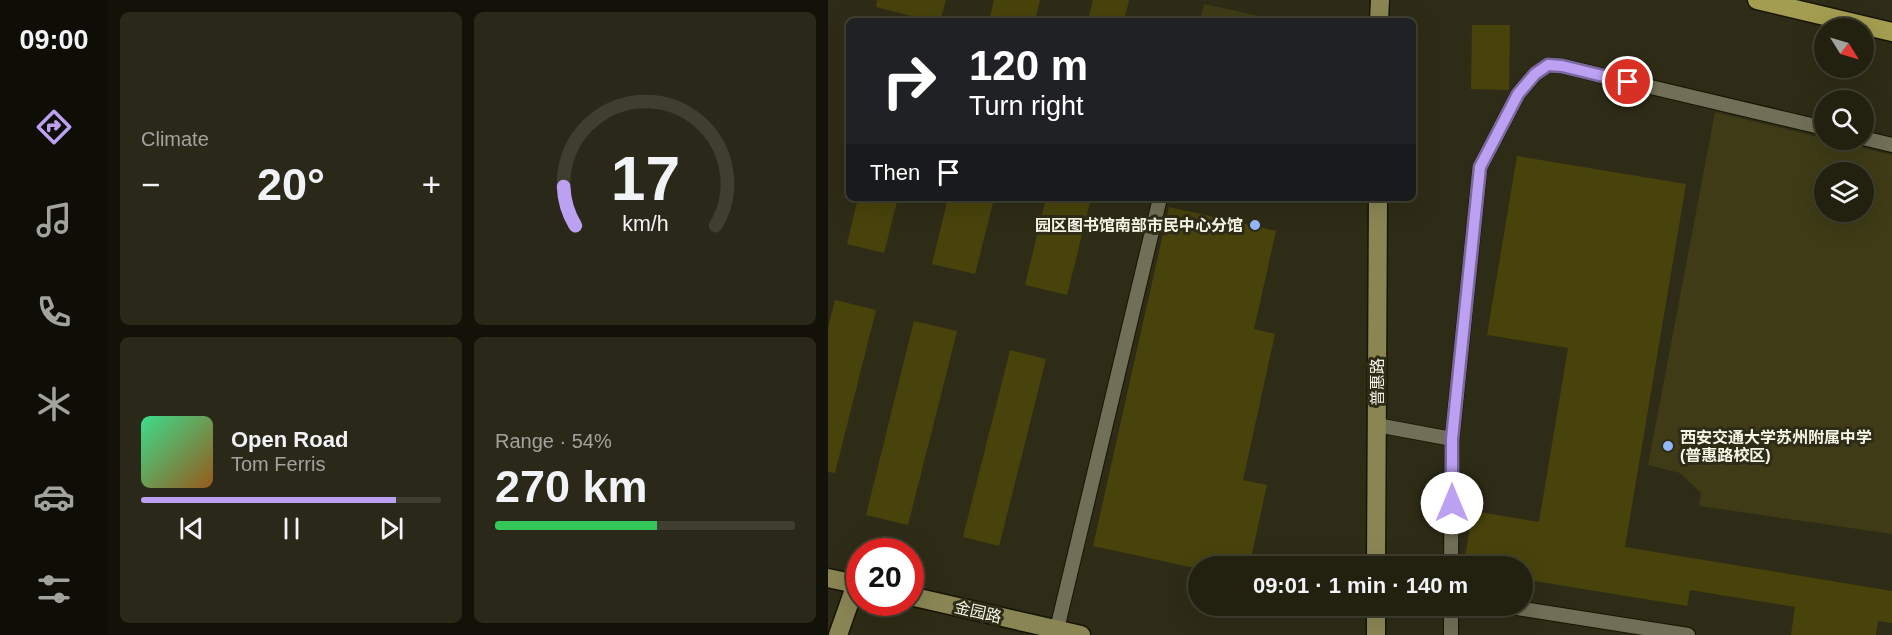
<!DOCTYPE html>
<meta charset="utf-8">
<style>
body{margin:0;font-family:Helvetica,"Noto Sans SC",sans-serif;background:#2a2919;color:#f1f3f6;height:100vh;display:flex;flex-direction:column;font-size:22px;white-space:nowrap}
*{box-sizing:border-box;margin:0}
p{font-size:20px;color:#a2a39f}
.icon{flex:none;width:33px;height:33px;fill:none;stroke:currentColor;stroke-width:2;stroke-linecap:round;stroke-linejoin:round}
.map{position:relative;flex:1;overflow:hidden}
.sheet{display:flex;flex-direction:column;gap:12px;padding:12px;background:#131209;width:720px}
.sheet>*{flex:none}
.guide{position:absolute;left:18px;top:18px;width:570px;height:183px;border-radius:9px;box-shadow:0 6px 24px #0002,0 0 0 2px #3f3e30;background:#202124;color:#fff;overflow:hidden}
.needle{width:39px;rotate:127deg}
.controls{position:absolute;left:986px;top:18px;display:grid;gap:12px}
.controls a{display:grid;place-items:center;width:60px;height:60px;border-radius:50%;background:#222110;box-shadow:0 6px 24px #0002,0 0 0 2px #3f3e30;font-size:30px}
.speed{position:absolute;left:18px;top:538px;display:flex;gap:12px;font-size:30px;font-weight:700;text-align:center}
.speed>*{display:grid;place-content:center;width:78px;height:78px;border-radius:50%;background:#222110;box-shadow:0 6px 24px #0002,0 0 0 2px #3f3e30;line-height:1}
.speed .limit{border:9px solid #d22;background:#fff;color:#111}
.pin{position:absolute;display:grid;place-items:center;width:51px;height:51px;color:#fff;margin:-26px;border:3px solid #fff;border-radius:50%;box-shadow:0 2px 6px #0007}
.me{position:absolute;width:66px;margin:-33px;rotate:0deg;stroke-linejoin:round;filter:drop-shadow(0 0 4px #0008)}
.turn{display:flex;align-items:center;gap:21px;height:126px;padding:0 24px;font-size:27px}
.turn .icon{width:78px;height:78px;stroke-width:2.5}
.turn b{display:block;font-size:42px;line-height:51px}
.then{display:flex;align-items:center;height:57px;padding:0 24px;background:#0003;gap:12px;font-size:22px}
.big{font-size:45px;font-weight:800;line-height:1.1}
.sheet .tile{flex:1;display:flex;flex-direction:column;justify-content:center;gap:9px;min-width:0;padding:0 21px;border-radius:9px;background:#2a2919}
.sheet .dial{align-items:center;gap:0}
.dial svg{height:156px;overflow:visible;fill:none;stroke:#3f3e30;stroke-width:7;stroke-linecap:round;text-anchor:middle}
.dial text{fill:#f1f3f6;stroke:none}
.song{display:flex;align-items:center;gap:18px}
.cover{width:72px;height:72px;border-radius:9px;background:linear-gradient(135deg,hsl(150 70% 55%),hsl(30 70% 35%))}
.played{height:6px;border-radius:3px;background:linear-gradient(90deg,#bca0f2 85%,#3f3e30 85%)}
.keys{display:flex;justify-content:space-around;direction:ltr}
.heat{display:flex;justify-content:space-between;align-items:center;font-size:33px;direction:ltr}
.charge{height:9px;border-radius:4px;background:linear-gradient(90deg,#34c759 54%,#3f3e30 0)}
.sheet .tiles{flex:1;display:grid;gap:12px;grid-template-columns:repeat(2,1fr)}
.trip{position:absolute;left:360px;top:556px;width:345px;height:60px;border-radius:30px;background:#222110;box-shadow:0 6px 24px #0002,0 0 0 2px #3f3e30;font-weight:800;line-height:60px;text-align:center}
main{display:flex;flex:1;min-height:0}
.dock{display:flex;flex-direction:column;width:108px;justify-content:space-around;align-items:center;background:#0e0d06;color:#a2a39f}
.dock .icon{width:42px;height:42px}
.dock .on{color:#bca0f2}
.dock b{font-size:27px;color:#f1f3f6}
.map>svg:first-child{display:block}
</style>
<main>
<nav class="dock">
<b>09:00</b>
<svg class="icon on" aria-label="directions" viewBox="0 0 24 24"><path d="M12 3l9 9-9 9-9-9zM9 14v-3h6M13 9l2 2-2 2"/></svg>
<svg class="icon" aria-label="music" viewBox="0 0 24 24"><path d="M9 18V5l10-2v13"/><circle cx="6" cy="18" r="3"/><circle cx="16" cy="16" r="3"/></svg>
<svg class="icon" aria-label="phone" viewBox="0 0 24 24"><path d="M5 4h4l2 5-3 2q2 4 5 5l2-3 5 2v4C11 20 4 13 5 4z"/></svg>
<svg class="icon" aria-label="climate" viewBox="0 0 24 24"><path d="M12 3v18M4 7l16 10M4 17L20 7"/></svg>
<svg class="icon" aria-label="car" viewBox="0 0 24 24"><path d="M5 17H2v-5l4-1 3-4h7l3 4 3 1v5h-3M9 17h6M6 11h13"/><circle cx="7" cy="17" r="2"/><circle cx="17" cy="17" r="2"/></svg>
<svg class="icon" aria-label="filters" viewBox="0 0 24 24"><path d="M4 7h16M4 17h16"/><circle cx="9" cy="7" r="2"/><circle cx="15" cy="17" r="2"/></svg>
</nav>
<section class="sheet">
<div class="tiles">
<div class="tile"><p>Climate</p>
<div class="heat"><a>−</a><b class="big">20°</b><a>+</a></div>
</div>
<div class="tile dial"><svg viewBox="0 0 100 80">
<path d="M14 69A42 42 0 1 1 86 69"/>
<path d="M14 69A42 42 0 0 1 8 49" stroke="#bca0f2"/>
<text x="50" y="56" font-size="32" font-weight="700">17</text>
<text x="50" y="72" font-size="11">km/h</text>
</svg></div>
<div class="tile">
<div class="song"><i class="cover"></i><div><b>Open Road</b><p>Tom Ferris</p></div></div>
<div class="played"></div>
<div class="keys"><svg class="icon" aria-label="previous" viewBox="0 0 24 24"><path d="M18 5L8 12l10 7zM5 5v14"/></svg><svg class="icon" aria-label="pause" viewBox="0 0 24 24"><path d="M8 5v14M16 5v14"/></svg><svg class="icon" aria-label="next" viewBox="0 0 24 24"><path d="M6 5l10 7-10 7zM19 5v14"/></svg></div>
</div>
<div class="tile"><p>Range · 54%</p><b class="big">270 km</b><div class="charge"></div></div>
</div>
</section>
<div class="map">
<svg width="1064" height="635" viewBox="0 0 1064 635">
<rect width="100%" height="100%" fill="#2e2c16"/>
<!-- green -->
<g fill="#3e3b16" fill-rule="evenodd">
<path d="M376 4 455 21H372Z"/>
<path d="M887 112 1064 155V534L871 506 873 493 852 473 820 465ZM996 172H1035V212H996Z"/>
</g>
<!-- building -->
<g fill="#48430b">
<path d="M49 0H118L112 21H103L48 7Z"/>
<path d="M166 0H212L207 21H161Z"/>
<path d="M265 0H301L296 21H260Z"/>
<path d="M644 25H682L681 90 643 89Z"/>
<path d="M689 156 858 184 797 547 1064 591V623L1050 621 1048 635H963L967 607 862 590 859 606 694 579V567H635L645 511 711 522 740 348 659 335Z"/>
<path d="M30 198H70L56 253 19 244Z"/>
<path d="M120 198H166L147 274 104 264Z"/>
<path d="M218 198H263L239 295 197 285Z"/>
<path d="M341 207 448 231 426 329 447 334 415 480 439 485 421 567H362L265 546Z"/>
<path d="M7 300 48 310 7 473 0 472V328Z"/>
<path d="M86 321 129 331 80 525 38 515Z"/>
<path d="M182 350 218 359 171 546 135 537Z"/>
</g>
<g fill="none" stroke-linecap="round" stroke-linejoin="round">
<defs>
<g id="lane">
<path d="M1035 138 1064 145"/>
<path d="M549 425 624 439"/>
<path d="M623 567 624 439 652 167 690 94 707 74 720 65 734 66 996 128"/>
<path d="M676 606 860 635"/>
<path d="M229 629 332 198"/>
<path d="M623 635V606"/>
</g>
<g id="secondary">
<path d="M551 21 552 0"/>
<path d="M548 567 550 198"/>
<path d="M0 578 32 585"/>
<path d="M82 596 253 635"/>
<path d="M10 635 28 584"/>
<path d="M548 635V606"/>
</g>
<path id="primary" d="M929 0 1064 32"/>
</defs>
<!-- lane casing -->
<use href="#lane" stroke="#171502" stroke-width="16"/>
<!-- secondary casing -->
<use href="#secondary" stroke="#171502" stroke-width="21"/>
<!-- primary casing -->
<use href="#primary" stroke="#171502" stroke-width="21"/>
<!-- lane -->
<use href="#lane" stroke="#716f57" stroke-width="14"/>
<!-- secondary -->
<use href="#secondary" stroke="#8a8654" stroke-width="18"/>
<!-- primary -->
<use href="#primary" stroke="#a39d51" stroke-width="18"/>
</g>
<g fill="none" stroke-linecap="round" stroke-linejoin="round">
<defs>
<path id="route" d="M624 503V439L652 167 690 94 707 74 720 65 734 66 800 82"/>
</defs>
<!-- route casing -->
<use href="#route" stroke="#7a689d" stroke-width="15"/>
<!-- route -->
<use href="#route" stroke="#bca0f2" stroke-width="10"/>
</g>
<!-- markers -->
<g fill="#93b7fd" stroke="#2e2c16" stroke-width="2">
<circle cx="427" cy="225" r="6"/>
<circle cx="840" cy="446" r="6"/>
</g>
<g text-anchor="middle" dominant-baseline="central" stroke-width="6" stroke-linejoin="round" paint-order="stroke">
<!-- poi labels -->
<g font-size="16" font-weight="bold" fill="#f6f6e8" stroke="#2e2c16" text-anchor="end">
<text x="415" y="225">园区图书馆南部市民中心分馆</text>
<text x="852" y="437" text-anchor="start">西安交通大学苏州附属中学<tspan x="852" dy="18">(普惠路校区)</tspan></text>
</g>
<!-- street labels -->
<g font-size="16" fill="#f6f6e8" stroke="#2e2c16">
<text transform="translate(549 382) rotate(-90)">普惠路</text>
<text transform="translate(150 612) rotate(13)">金园路</text>
</g>
</g>
</svg>
<div class="controls">
<a><svg class="needle" viewBox="-14 -14 28 28"><path d="M0-13l5 13h-10z" fill="#e53935"/><path d="M0 13l5-13h-10z" fill="#a2a39f"/></svg></a>
<a><svg class="icon" aria-label="search" viewBox="0 0 24 24"><circle cx="10" cy="10" r="6"/><path d="M15 15l6 6"/></svg></a>
<a><svg class="icon" aria-label="layers" viewBox="0 0 24 24"><path d="M12 4l9 5-9 5-9-5zM3 14l9 5 9-5"/></svg></a>
</div>
<div class="speed"><div class="limit">20</div></div>
<div class="pin" style="left:800px;top:82px;background:#d93025"><svg class="icon" aria-label="arrive" viewBox="0 0 24 24"><path d="M6 21V4h12l-3 4 3 4H6"/></svg></div>
<svg class="me" style="left:624px;top:503px" viewBox="-20 -20 40 40"><circle r="19" fill="#fff"/><path d="M0-13L10 11 0 6-10 11z" fill="#bca0f2"/></svg>
<div class="trip">09:01 · 1 min · 140 m</div>
<div class="guide">
<div class="turn"><svg class="icon" aria-label="right" viewBox="0 0 24 24"><path d="M7 20v-9h11M14 6l5 5-5 5"/></svg><div><b>120 m</b>Turn right</div></div>
<div class="then">Then<svg class="icon" aria-label="arrive" viewBox="0 0 24 24"><path d="M6 21V4h12l-3 4 3 4H6"/></svg></div>
</div>
</div>
</main>
